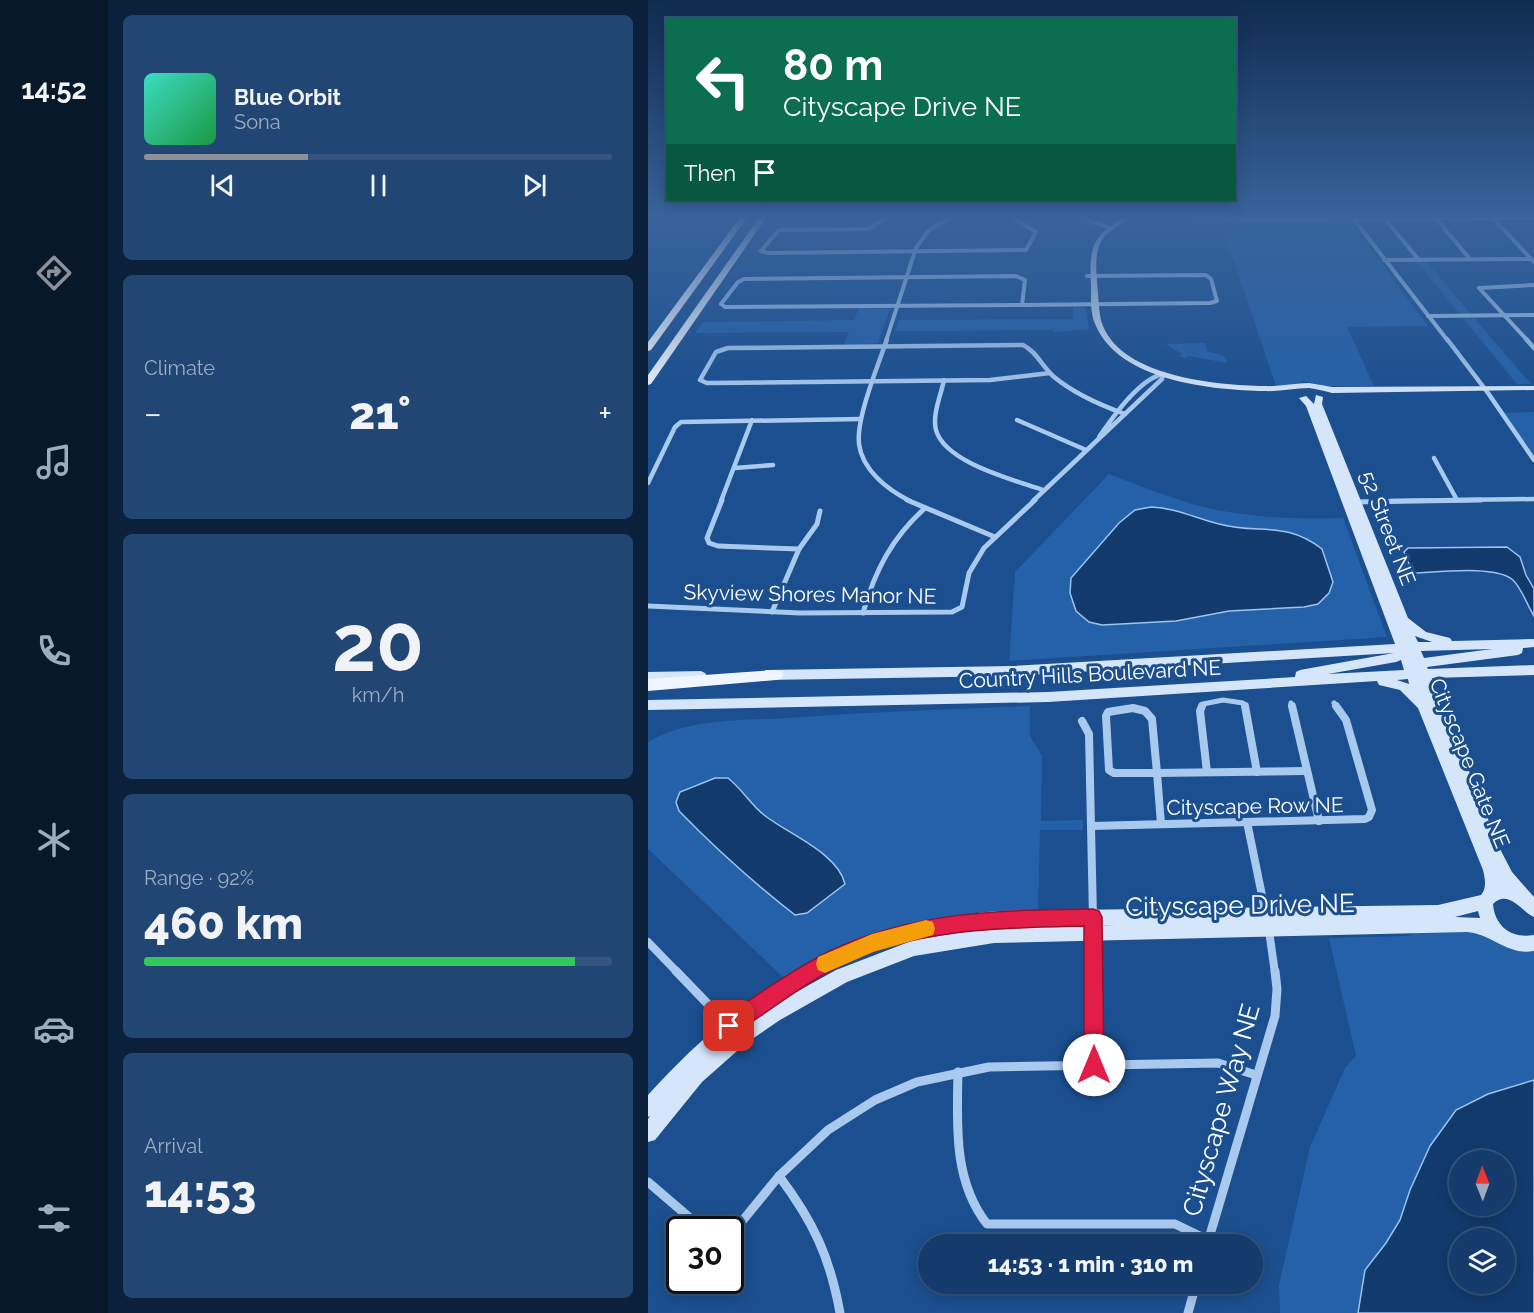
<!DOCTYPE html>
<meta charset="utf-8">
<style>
body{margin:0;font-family:Raleway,sans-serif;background:#214673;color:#f1f3f6;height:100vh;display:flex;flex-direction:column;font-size:22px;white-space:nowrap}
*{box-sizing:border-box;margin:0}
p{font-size:20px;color:#9dadc1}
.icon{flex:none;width:33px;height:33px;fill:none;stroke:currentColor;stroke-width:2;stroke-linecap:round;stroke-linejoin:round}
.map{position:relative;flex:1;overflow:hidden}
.side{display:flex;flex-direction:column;gap:15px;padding:15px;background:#0b203b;width:540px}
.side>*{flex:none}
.top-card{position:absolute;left:18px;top:18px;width:570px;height:183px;border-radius:0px;box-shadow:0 3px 15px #0003,0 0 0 2px #33557e;background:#0b6e4f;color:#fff;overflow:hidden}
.needle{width:39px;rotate:359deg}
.tools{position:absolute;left:801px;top:1150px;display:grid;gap:12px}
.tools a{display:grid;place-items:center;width:66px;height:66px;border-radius:50%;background:#143b6b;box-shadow:0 3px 15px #0003,0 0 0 2px #33557e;font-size:30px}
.speed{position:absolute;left:18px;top:1216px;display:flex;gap:12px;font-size:30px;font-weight:700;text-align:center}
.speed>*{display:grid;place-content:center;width:78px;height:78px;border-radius:50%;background:#143b6b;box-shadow:0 3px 15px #0003,0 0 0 2px #33557e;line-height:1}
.speed .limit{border:3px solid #111;border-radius:9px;background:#fff;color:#111}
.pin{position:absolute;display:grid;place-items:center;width:51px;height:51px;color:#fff;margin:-26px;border-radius:12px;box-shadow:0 3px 9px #0006}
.me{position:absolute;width:66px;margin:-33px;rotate:0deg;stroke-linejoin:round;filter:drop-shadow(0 0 4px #0008)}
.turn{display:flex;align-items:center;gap:21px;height:126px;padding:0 18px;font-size:27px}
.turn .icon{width:78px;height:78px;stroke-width:2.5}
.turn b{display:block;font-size:42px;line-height:51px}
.then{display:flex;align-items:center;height:57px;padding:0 18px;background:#0003;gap:12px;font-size:22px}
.big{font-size:45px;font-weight:800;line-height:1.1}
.side .card{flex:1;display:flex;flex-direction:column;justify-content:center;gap:9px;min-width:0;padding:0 21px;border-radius:9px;background:#214673}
.side .dial{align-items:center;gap:0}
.dial b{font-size:78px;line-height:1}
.song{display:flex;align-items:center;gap:18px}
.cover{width:72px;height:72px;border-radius:9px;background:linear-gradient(135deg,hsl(170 70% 55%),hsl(140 70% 35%))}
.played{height:6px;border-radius:3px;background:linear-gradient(90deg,#8c9099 35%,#33557e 35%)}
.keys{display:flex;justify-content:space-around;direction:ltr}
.heat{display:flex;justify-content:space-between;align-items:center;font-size:33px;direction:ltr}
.charge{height:9px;border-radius:4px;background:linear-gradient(90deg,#34c759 92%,#33557e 0)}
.trip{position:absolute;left:270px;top:1234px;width:345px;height:60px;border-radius:30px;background:#143b6b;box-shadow:0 3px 15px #0003,0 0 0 2px #33557e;font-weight:800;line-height:60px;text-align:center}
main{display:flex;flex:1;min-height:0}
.tab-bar{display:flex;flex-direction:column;width:108px;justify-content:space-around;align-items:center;background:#08182b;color:#9dadc1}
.tab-bar .icon{width:42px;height:42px}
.tab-bar .current{color:#8c9099}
.tab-bar b{font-size:27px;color:#f1f3f6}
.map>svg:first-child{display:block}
</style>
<main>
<nav class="tab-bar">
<b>14:52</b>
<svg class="icon current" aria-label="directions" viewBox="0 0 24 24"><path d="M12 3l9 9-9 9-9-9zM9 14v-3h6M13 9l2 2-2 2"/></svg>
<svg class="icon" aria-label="music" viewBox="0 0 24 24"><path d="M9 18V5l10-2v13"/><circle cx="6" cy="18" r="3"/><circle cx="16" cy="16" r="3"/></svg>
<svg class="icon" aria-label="phone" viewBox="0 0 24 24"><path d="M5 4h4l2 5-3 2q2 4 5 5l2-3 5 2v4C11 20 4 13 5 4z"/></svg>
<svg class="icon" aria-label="climate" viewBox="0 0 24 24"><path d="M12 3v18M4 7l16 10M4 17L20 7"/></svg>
<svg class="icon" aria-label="car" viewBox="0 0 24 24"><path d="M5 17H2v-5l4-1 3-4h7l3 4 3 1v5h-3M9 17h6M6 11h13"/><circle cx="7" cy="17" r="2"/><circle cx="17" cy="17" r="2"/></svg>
<svg class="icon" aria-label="filters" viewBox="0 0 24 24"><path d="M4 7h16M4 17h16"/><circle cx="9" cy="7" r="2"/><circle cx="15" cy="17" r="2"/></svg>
</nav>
<section class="side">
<div class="card">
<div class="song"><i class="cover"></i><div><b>Blue Orbit</b><p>Sona</p></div></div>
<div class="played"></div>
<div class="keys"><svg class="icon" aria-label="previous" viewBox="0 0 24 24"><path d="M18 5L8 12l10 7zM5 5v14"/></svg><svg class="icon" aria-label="pause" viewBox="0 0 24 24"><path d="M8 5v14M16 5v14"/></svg><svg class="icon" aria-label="next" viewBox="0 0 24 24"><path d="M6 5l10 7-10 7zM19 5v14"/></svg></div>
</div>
<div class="card"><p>Climate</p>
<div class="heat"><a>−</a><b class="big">21°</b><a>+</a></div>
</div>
<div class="card dial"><b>20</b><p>km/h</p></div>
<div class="card"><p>Range · 92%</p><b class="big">460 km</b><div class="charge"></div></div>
<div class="card"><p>Arrival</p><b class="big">14:53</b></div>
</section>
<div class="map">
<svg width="886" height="1313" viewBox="0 0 886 1313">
<rect width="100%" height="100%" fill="#1b4f8f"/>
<!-- green -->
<g fill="#2461a8" fill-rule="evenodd">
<path d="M697 220 703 223 780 326 699 327 726 386H676L656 381 640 386H628L573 222Z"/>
<path d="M768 261H778L823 314H812Z"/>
<path d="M425 306 438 308 441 329 407 332 405 330 247 331 251 320 425 319Z"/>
<path d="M211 308 242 309 230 343 196 345 201 332 47 333 55 322 206 320Z"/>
<path d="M815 318H826L883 384H869Z"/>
<path d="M557 343 559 351 576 356 580 363 540 356 538 358 531 356 534 354 518 344Z"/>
<path d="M886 412V460L853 413Z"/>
<path d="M461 474C490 485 519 497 548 505 597 518 646 519 695 518L739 637 361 661 367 572Z"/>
<path d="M382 706V736L394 756 393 821 435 820V830H392L390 911C369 911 347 911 326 913 259 920 194 944 137 979L0 849V742C41 718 92 721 139 718 220 712 301 709 382 706Z"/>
<path d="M822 929 866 950 886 952V1313H632L631 1285 662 1147 697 1068 708 1056 681 938 759 936 771 932ZM812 1161H856V1206H812ZM812 1239H856V1284H812Z"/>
</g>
<!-- water -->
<g fill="#123a6d" stroke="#9cc4f0" stroke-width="1.5" fill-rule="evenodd">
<path d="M503 507C528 508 547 518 571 524 610 535 637 520 674 549L685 582 681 593 670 604 656 607 581 611 528 621 454 625 441 622 428 611 422 593 423 578 471 523 487 510Z"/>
<path d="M859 547 872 557 878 575 886 589V616C879 605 874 589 865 580 849 565 790 572 768 573L764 571 756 552 760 548Z"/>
<path d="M67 778H80C94 789 103 805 116 815 140 834 190 853 197 884L159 913 147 915C106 883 68 849 31 811L28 802 32 792Z"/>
<path d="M886 1080V1313H710L717 1270 738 1243 752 1220 762 1190 782 1146 808 1110 840 1094ZM812 1161H856V1206H812ZM812 1239H856V1284H812Z"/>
</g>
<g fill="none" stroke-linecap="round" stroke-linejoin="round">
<!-- street-far4 -->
<g stroke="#a9c9ee" stroke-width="4">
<path d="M242 215 221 229 131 230 113 251 120 253 378 250 388 232 360 215"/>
<path d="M425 215 462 228"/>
<path d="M785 215 822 259"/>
<path d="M842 215 886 262"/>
<path d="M704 217 800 341"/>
<path d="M737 219 771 260"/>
<path d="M736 260 883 259"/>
<path d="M368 276 377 280 374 305 77 307 73 304 90 282 96 279Z"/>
<path d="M374 305 562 303 569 301 563 279 558 275 439 276"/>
<path d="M780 316 886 315"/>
<path d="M238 341 268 248 280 231 306 215"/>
<path d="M880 341 831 288 886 285"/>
</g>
<!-- street-far3 -->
<g stroke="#a9c9ee" stroke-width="4.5">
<path d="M239 339C230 366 208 418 211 444 214 470 240 490 262 501"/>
<path d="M799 339 840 393 886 460"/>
<path d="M878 339 886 348"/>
<path d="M402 373 342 380 59 383 52 380 68 352 80 348 375 345C388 351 394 366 405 376 426 394 452 405 477 414"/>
<path d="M296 380C293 395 284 415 288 430 297 463 367 480 395 490"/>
<path d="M369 420 438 450"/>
<path d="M786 458 809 500"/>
<path d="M87 468 125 465"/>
<path d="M0 483 27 427 33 422 213 419"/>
<path d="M73 501 104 420"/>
<path d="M385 501 514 379 515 374C491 379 465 417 451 437"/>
<path d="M742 501 886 499"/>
</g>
<!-- street-far2 -->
<g stroke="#a9c9ee" stroke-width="5">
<path d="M74 500 59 538 61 543 70 546 151 549 124 612"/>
<path d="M259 500 347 537"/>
<path d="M705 502 833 500"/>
<path d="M151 549 169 524 172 511"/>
<path d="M0 606 152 613 304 612 314 607 321 573 336 548 387 500"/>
<path d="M215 613C227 570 244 538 277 508"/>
<path d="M643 703 644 708"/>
<path d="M686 703 689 708"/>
<path d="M553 708 555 704 575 700 595 703 597 708"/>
</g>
<!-- street-far1 -->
<g stroke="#a9c9ee" stroke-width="8">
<path d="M554 706 552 711 559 772"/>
<path d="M597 706 609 772"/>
<path d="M644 706 671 821"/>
<path d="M485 708 497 711 504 719 509 773H466L461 770 458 716 460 712Z"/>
<path d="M434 721 441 734 445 918"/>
<path d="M509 773 513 824"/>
<path d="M509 773 659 771"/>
<path d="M599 822 618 915"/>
<path d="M443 826 717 819 721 817 724 810 698 720 688 706"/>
<path d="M621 931 627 973"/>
<path d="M445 934V973"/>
<path d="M0 942 30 973"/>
</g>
<!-- street -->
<g stroke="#a9c9ee" stroke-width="9">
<path d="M28 971 81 1026"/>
<path d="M445 971 446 1065"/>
<path d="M310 1072C309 1124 305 1181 339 1224H527L560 1240"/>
<path d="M131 1176C165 1221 182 1257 192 1313"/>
<path d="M0 1182 56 1230"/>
<path d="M82 1236 131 1176 180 1130 227 1100 269 1082 341 1067 570 1063 608 1075"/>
<path d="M559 1245 627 1016 629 989 627 971"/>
<path d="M540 1313 548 1284"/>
</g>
<!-- secondary -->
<g fill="#d6e6fa" fill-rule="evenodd">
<path d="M480 215H488C478 222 466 227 457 236 444 250 449 277 450 294 451 304 451 316 455 326 476 377 568 385 616 386 631 387 646 383 661 383 669 384 677 386 684 387L886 386V390L684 393C677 391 669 389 661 388 646 388 631 392 616 391 564 390 472 381 448 326 442 314 443 299 443 286 441 245 444 236 480 215Z"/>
<path d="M503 215 557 218 886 216V220L557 222Z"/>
<path d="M668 395 675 397 674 404 760 618 778 632 802 638 804 641 886 639V647L875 648 874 653 870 655 779 667 780 669 886 665V675L784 678 852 849 864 872 886 897V917C873 911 860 889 845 904 847 927 864 939 886 935V951C860 956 844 934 819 932L346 943 266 956 199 982 132 1020 97 1044 54 1082 7 1140 0 1142V1119L2 1116 0 1117V1095C99 986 200 924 349 911L790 905 833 895C839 888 837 879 835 870L770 708 752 690 731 685 729 681 400 702 0 710V700L400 692 647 677 648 672 652 670 746 653 365 676 118 680 114 678 112 675 114 672 118 670 365 666 747 644 658 406 651 398 658 396 666 404ZM767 636 784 642H770ZM844 649 776 658 773 651ZM753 660 756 670 680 674 748 662ZM760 679 761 684 749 680ZM830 911 832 918 807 917ZM374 925H469L346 927 266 940 188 970 123 1006C202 950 278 930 374 925Z"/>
<path d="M53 671 57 673 59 676 57 679 53 681 0 682V672Z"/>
</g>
<!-- primary -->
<g fill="#f0f6ff" fill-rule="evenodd">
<path d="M94 215H101L3 350 0 351V342Z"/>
<path d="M113 215H120L3 384 0 385V375Z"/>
<path d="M128 670 133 671 135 675 133 679 128 680 0 691V679Z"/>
</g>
</g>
<!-- sky -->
<linearGradient id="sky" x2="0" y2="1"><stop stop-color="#0f2b4f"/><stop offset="0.54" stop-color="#39639b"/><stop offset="1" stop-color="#39639b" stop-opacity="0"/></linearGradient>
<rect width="886" height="399" fill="url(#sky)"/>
<!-- route -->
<path fill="#e11d48" stroke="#92132f" stroke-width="1.5" d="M445 909 451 911 454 917 456 1065 453 1073 446 1075 439 1073 436 1065V926C355 928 270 928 195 964 157 983 123 1009 88 1033L81 1036 74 1033 71 1026 74 1019C109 995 144 970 182 951 264 911 355 910 445 909Z"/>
<!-- slow -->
<path fill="#f59e0b" d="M278 920 285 922 287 929 285 935 225 952 177 973 170 970 168 964 170 957 224 934Z"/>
<g text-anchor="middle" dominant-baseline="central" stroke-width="6" stroke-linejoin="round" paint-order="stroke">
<!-- street labels -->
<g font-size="21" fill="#fff" stroke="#1b4f8f">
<text transform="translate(740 528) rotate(69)">52 Street NE</text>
<text transform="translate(162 594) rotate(1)">Skyview Shores Manor NE</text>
<text transform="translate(442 674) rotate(-3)">Country Hills Boulevard NE</text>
<text transform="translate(822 763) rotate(68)">Cityscape Gate NE</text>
<text transform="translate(607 806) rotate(-1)">Cityscape Row NE</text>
</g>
<!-- near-street labels -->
<g font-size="26" fill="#fff" stroke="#1b4f8f">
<text transform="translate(592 905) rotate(-1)">Cityscape Drive NE</text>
<text transform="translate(573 1110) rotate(-74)">Cityscape Way NE</text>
</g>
</g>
</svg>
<div class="tools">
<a><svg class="needle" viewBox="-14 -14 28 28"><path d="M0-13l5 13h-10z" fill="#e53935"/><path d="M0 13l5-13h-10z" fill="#9dadc1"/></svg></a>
<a><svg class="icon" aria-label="layers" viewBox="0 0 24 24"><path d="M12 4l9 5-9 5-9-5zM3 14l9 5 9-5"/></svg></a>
</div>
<div class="speed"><div class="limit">30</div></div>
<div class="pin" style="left:81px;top:1026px;background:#d93025"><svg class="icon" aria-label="arrive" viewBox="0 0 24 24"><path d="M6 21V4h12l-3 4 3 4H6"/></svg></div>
<svg class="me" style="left:446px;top:1065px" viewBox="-20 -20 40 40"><circle r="19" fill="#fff"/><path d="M0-13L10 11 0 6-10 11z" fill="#e11d48"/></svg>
<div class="trip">14:53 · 1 min · 310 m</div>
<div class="top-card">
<div class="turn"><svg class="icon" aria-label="left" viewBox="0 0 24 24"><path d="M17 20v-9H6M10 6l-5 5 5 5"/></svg><div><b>80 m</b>Cityscape Drive NE</div></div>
<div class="then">Then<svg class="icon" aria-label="arrive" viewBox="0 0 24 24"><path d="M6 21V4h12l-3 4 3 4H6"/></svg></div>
</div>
</div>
</main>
